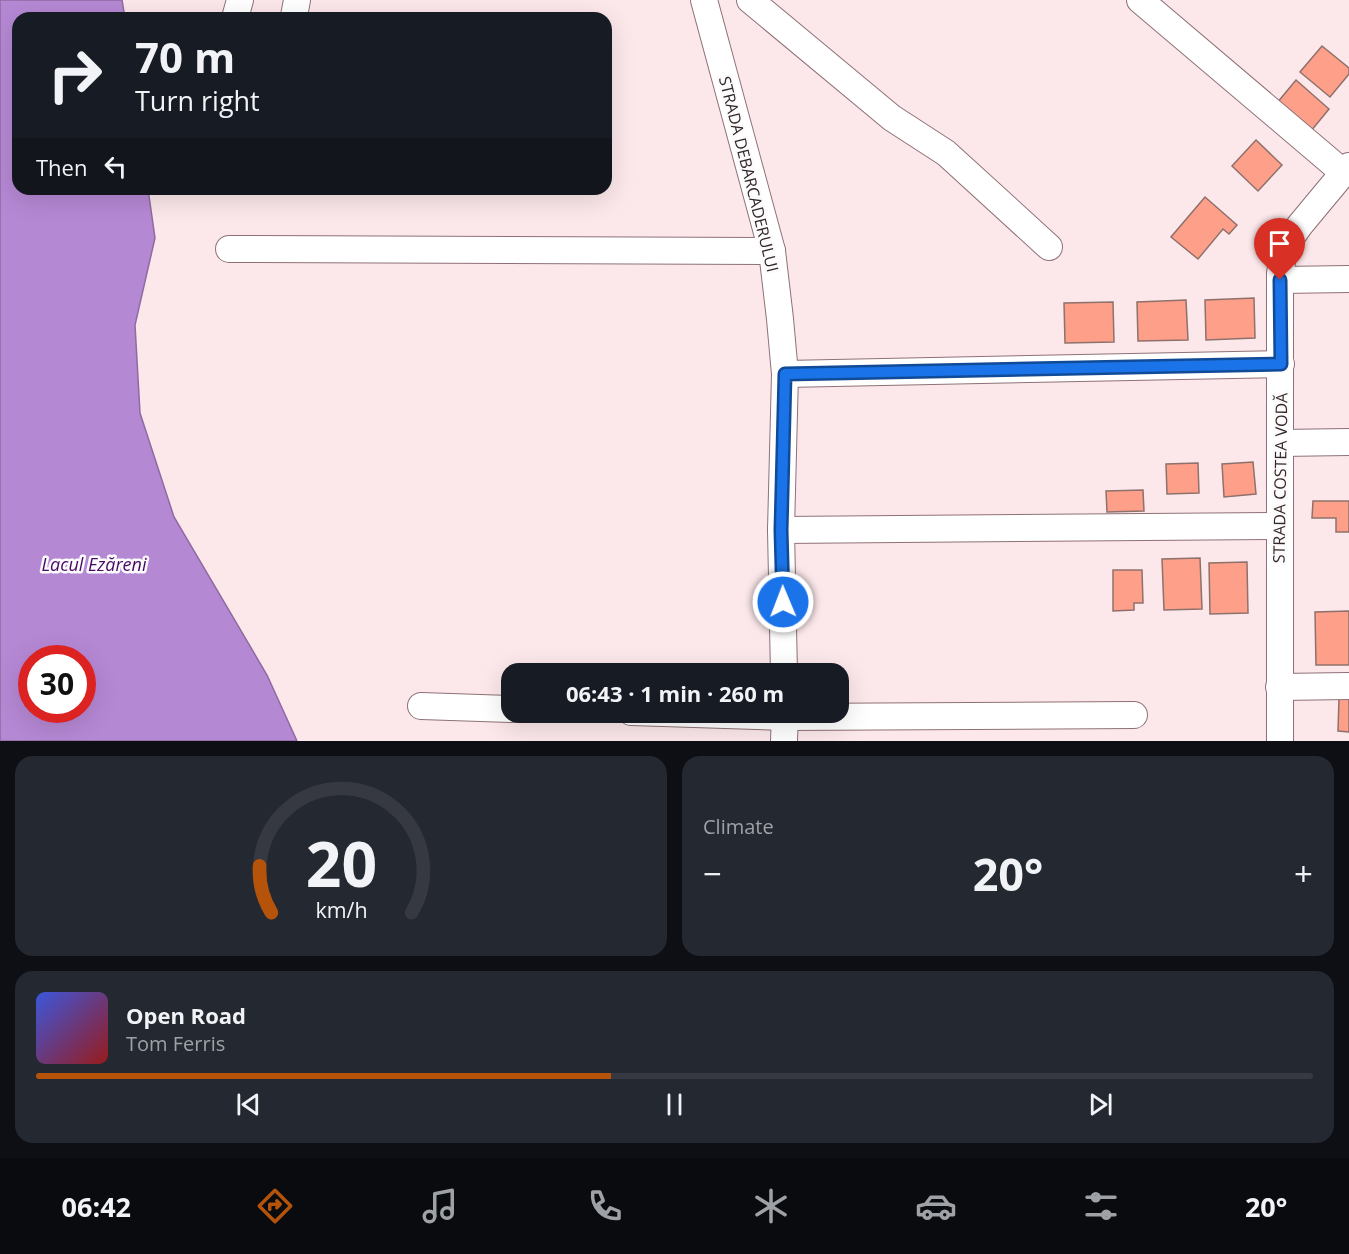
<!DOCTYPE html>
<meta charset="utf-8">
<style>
body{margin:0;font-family:"Open Sans",sans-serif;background:#242831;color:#f1f3f6;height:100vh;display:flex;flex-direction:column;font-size:22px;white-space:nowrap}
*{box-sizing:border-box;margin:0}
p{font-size:20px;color:#9ea1a6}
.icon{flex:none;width:33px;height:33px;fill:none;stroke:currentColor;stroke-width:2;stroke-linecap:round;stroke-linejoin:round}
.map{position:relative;height:741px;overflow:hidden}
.panel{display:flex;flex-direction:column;gap:15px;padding:15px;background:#0d0f14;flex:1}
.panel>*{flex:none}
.hud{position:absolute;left:12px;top:12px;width:600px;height:183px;border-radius:18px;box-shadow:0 6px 24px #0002;background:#171b24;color:#f1f3f6;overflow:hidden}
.speed{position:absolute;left:18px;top:645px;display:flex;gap:12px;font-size:30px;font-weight:700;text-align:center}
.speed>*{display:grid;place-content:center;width:78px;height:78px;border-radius:50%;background:#171b24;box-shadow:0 6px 24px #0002;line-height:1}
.speed .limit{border:9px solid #d22;background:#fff;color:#111}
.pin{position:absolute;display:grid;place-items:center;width:51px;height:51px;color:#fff;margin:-62px -26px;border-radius:50% 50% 50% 0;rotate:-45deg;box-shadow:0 0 6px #0007}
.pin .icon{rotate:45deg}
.me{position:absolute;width:66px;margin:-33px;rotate:359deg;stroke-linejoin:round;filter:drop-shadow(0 0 4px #0008)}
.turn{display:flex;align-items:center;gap:21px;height:126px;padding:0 24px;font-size:27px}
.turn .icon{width:78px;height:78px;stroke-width:2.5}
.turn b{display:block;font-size:42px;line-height:51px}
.then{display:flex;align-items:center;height:57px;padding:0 24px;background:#0003;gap:12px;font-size:22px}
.big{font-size:45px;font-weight:700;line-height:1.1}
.panel .widget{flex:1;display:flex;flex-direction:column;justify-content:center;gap:9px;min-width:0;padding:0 21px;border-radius:18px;background:#242831}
.panel .dial{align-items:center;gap:0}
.dial svg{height:156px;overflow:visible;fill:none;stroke:#363941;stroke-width:7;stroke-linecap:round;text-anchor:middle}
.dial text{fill:#f1f3f6;stroke:none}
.song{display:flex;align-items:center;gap:18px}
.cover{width:72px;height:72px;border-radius:9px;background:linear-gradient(135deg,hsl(230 70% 55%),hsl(0 70% 35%))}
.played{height:6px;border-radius:3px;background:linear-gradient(90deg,#b45309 45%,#363941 45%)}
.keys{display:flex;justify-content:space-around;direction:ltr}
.heat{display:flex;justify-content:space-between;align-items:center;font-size:33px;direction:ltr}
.panel .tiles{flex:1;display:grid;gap:15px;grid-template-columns:1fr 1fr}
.widget:last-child{grid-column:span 2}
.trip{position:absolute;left:501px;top:663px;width:348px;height:60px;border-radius:18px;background:#171b24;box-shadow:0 6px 24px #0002;font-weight:700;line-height:60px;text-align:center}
.tab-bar{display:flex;height:96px;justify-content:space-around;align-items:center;background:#090b0e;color:#9ea1a6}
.tab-bar .icon{width:42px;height:42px}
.tab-bar .on{color:#b45309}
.tab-bar b{font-size:27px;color:#f1f3f6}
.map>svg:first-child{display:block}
</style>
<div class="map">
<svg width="1349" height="741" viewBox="0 0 1349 741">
<rect width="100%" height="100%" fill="#fce8eb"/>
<!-- water -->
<path fill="#b588d4" stroke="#8e6ba0" stroke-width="1.5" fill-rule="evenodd" d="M0 0H122L125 18H18V189H148L155 238 135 325 140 413 174 517 267 675 297 741H0ZM32 658H82V710H32Z"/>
<!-- building -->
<g fill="#fe9f8a" stroke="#8e716b" stroke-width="1.5">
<path d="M1322 46 1349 68V74L1330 97 1300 72Z"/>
<path d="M1296 80 1329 109 1311 131 1277 103Z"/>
<path d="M1256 140 1282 165 1258 191 1232 166Z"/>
<path d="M1205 197 1237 225 1229 234 1223 229 1198 259 1171 237Z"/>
<path d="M1254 298 1255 338 1206 340 1205 300Z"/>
<path d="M1186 300 1188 340 1138 341 1137 302Z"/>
<path d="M1113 302 1114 342 1065 343 1064 303Z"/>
<path d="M1253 462 1256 494 1224 497 1222 464Z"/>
<path d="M1198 463 1199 493 1167 494 1166 464Z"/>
<path d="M1143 490 1144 511 1107 512 1106 491Z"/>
<path d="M1313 501H1349V532H1336V518H1312Z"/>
<path d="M1200 558 1202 609 1164 610 1162 559Z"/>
<path d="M1247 562 1248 613 1210 614 1209 563Z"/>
<path d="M1113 570H1142L1143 603H1134V610L1113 611Z"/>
<path d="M1349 611V665H1316L1315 612Z"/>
<path d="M1339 698H1349V732L1338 731Z"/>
</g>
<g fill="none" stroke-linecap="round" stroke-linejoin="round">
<defs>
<g id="minor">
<path d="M704 0 772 251 780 319 785 374 781 530 784 674"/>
<path d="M750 0 892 118 946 153 1049 247"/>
<path d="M1140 0 1344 173"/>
<path d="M294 16 297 0"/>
<path d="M235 18 240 0"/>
<path d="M229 249 772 251"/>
<path d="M1280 280 1349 279"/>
<path d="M785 374 1281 364"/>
<path d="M1280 443 1349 442"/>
<path d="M781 530 1279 526"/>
<path d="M1279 687 1349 686"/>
<path d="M421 706 512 709"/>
<path d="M631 712 785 717 1134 715"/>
<path d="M784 741 785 712"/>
<path d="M1280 741V273L1285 246 1300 225 1349 166"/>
</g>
</defs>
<!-- minor casing -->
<use href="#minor" stroke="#8e7176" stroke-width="28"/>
<!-- minor -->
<use href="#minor" stroke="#fff" stroke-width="26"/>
</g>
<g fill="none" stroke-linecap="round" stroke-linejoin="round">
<defs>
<path id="route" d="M783 602 781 530 785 374 1281 364 1280 280"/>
</defs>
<!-- route casing -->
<use href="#route" stroke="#114b97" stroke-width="15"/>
<!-- route -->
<use href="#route" stroke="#1a73e8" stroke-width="10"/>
</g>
<g text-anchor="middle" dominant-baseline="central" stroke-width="5" stroke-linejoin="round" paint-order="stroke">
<!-- street labels -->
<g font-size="16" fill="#322628" stroke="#fbfbfb">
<text transform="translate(749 174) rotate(76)">STRADA DEBARCADERULUI</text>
<text transform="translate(1280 478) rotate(-89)">STRADA COSTEA VODĂ</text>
</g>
<!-- water labels -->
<g font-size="18" font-style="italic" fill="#480866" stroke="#fbfbfb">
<text x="94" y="564">Lacul Ezăreni</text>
</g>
</g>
</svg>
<div class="speed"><div class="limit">30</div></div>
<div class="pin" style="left:1280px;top:280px;background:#d93025"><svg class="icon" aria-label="arrive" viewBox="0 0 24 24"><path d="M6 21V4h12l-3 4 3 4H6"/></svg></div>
<svg class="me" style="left:783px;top:602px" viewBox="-20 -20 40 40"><circle r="17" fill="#1a73e8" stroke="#fff" stroke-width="3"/><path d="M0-11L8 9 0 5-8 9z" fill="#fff"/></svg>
<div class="trip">06:43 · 1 min · 260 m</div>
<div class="hud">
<div class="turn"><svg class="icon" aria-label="right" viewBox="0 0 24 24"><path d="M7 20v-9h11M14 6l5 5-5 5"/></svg><div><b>70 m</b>Turn right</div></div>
<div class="then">Then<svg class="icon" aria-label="left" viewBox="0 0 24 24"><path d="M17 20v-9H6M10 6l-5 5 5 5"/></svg></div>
</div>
</div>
<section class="panel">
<div class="tiles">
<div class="widget dial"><svg viewBox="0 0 100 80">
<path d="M14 69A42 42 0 1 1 86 69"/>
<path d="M14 69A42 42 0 0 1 8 45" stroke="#b45309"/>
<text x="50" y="56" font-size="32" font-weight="700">20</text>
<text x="50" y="72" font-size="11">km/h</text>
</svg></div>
<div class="widget"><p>Climate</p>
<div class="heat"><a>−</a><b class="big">20°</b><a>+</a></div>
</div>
<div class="widget">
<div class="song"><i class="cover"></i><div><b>Open Road</b><p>Tom Ferris</p></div></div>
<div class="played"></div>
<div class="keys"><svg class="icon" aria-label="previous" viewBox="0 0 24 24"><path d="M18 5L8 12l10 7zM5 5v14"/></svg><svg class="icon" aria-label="pause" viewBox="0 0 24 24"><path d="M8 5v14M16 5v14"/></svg><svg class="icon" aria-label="next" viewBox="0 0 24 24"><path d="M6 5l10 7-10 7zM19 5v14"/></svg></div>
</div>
</div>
</section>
<nav class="tab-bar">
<b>06:42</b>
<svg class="icon on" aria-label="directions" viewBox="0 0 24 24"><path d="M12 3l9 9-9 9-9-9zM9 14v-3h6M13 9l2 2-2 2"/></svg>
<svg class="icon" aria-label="music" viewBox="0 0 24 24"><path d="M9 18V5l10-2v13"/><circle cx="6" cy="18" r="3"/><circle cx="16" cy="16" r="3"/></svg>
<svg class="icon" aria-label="phone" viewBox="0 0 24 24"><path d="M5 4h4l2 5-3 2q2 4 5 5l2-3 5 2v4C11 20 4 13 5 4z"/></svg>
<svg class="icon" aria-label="climate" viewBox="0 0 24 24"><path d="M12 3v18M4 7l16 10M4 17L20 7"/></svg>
<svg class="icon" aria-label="car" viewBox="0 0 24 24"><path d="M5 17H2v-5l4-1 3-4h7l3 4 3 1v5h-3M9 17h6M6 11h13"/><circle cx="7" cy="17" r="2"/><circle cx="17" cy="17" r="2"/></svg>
<svg class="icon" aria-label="filters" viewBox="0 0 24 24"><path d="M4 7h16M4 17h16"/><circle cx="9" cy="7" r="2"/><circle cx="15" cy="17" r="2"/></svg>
<b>20°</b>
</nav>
